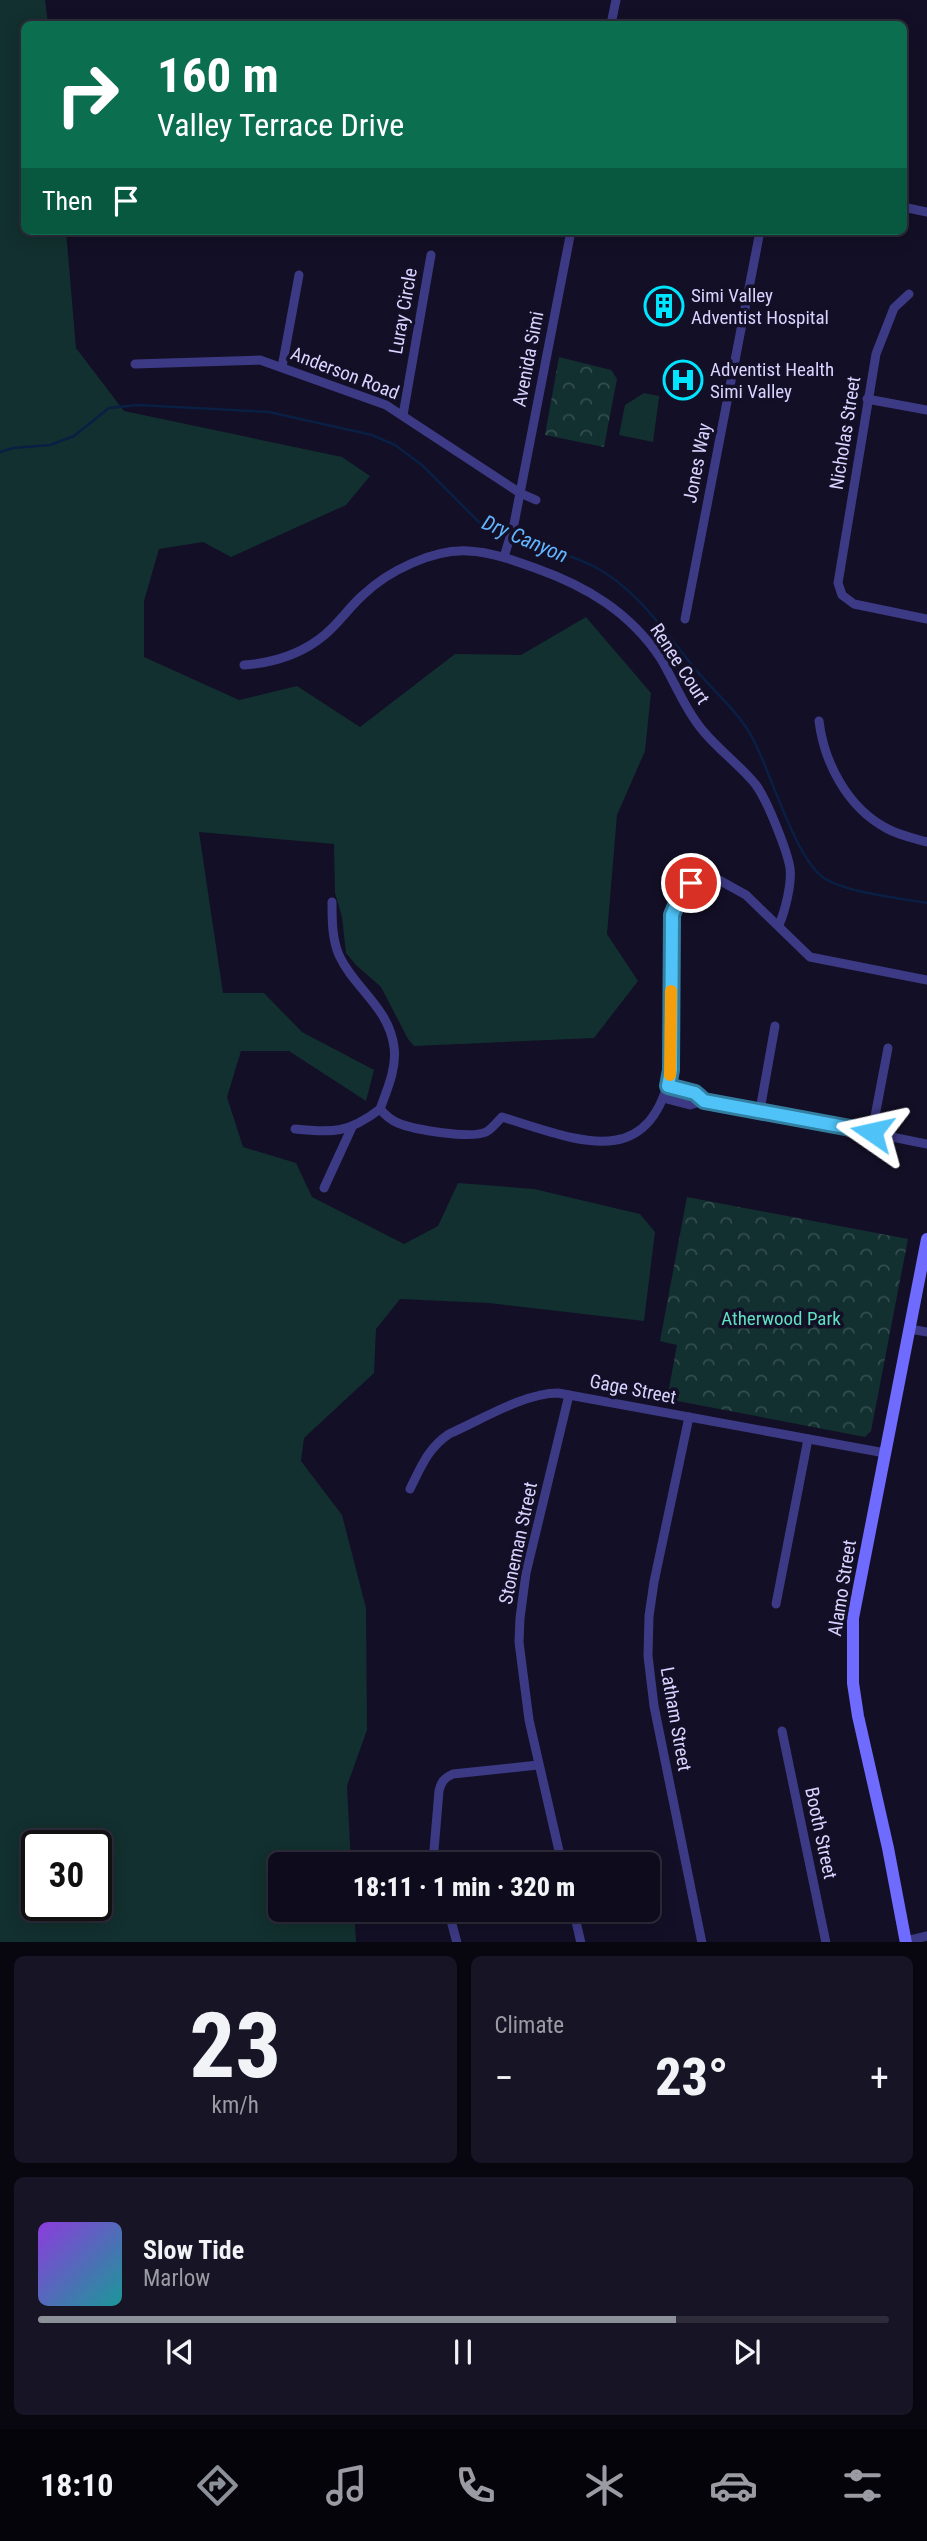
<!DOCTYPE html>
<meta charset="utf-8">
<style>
body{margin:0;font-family:"Roboto Condensed",sans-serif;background:#171425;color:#f1f3f6;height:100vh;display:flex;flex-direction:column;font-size:26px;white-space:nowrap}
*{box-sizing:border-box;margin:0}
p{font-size:23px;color:#9b9ba3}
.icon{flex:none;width:38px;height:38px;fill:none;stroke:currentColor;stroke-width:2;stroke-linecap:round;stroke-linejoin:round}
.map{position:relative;height:1942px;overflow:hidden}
.details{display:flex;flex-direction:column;gap:14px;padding:14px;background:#08060f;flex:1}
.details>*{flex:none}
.hud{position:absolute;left:21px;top:21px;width:886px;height:214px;border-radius:10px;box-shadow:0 4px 18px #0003,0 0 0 2px #2e2b3b;background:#0b6e4f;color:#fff;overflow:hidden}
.speed{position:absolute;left:21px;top:1830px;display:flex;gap:14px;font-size:35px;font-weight:700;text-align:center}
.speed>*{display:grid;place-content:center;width:91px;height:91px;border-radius:50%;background:#0e0b1c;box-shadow:0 4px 18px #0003,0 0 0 2px #2e2b3b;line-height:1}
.speed .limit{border:4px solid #111;border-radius:10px;background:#fff;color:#111}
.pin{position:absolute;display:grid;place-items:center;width:60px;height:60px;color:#fff;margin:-30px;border:4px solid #fff;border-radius:50%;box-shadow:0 2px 7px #0007}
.me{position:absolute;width:77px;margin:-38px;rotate:281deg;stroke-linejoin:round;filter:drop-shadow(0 0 5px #0008)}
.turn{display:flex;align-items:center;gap:24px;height:147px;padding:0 21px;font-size:32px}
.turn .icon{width:91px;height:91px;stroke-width:2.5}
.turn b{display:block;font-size:49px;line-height:60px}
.then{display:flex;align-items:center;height:66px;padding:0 21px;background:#0003;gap:14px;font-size:26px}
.big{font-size:52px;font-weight:800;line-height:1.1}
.details .tile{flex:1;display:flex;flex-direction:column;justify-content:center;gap:10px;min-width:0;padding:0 24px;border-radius:10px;background:#171425}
.details .dial{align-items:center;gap:0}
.dial b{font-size:91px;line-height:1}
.song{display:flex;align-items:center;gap:21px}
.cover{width:84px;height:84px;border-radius:10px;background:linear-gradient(135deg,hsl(270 70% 55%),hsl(180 70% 35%))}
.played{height:7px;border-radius:4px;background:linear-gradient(90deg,#8c9099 75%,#2e2b3b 75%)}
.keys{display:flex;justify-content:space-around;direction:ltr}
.heat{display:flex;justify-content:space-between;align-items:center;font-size:38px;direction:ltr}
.details .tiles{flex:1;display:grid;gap:14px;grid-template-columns:1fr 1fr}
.tile:last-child{grid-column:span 2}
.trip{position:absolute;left:268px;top:1852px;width:392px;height:70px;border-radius:10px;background:#0e0b1c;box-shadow:0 4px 18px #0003,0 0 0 2px #2e2b3b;font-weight:800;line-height:70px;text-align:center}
.tab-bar{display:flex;height:112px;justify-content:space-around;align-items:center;background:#06040b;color:#9b9ba3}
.tab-bar .icon{width:49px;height:49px}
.tab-bar .selected{color:#8c9099}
.tab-bar b{font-size:32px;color:#f1f3f6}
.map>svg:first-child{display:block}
</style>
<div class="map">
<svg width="927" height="1943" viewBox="0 0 927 1943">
<defs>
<pattern id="forest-crowns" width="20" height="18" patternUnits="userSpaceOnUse" patternTransform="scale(1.75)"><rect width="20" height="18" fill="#12302f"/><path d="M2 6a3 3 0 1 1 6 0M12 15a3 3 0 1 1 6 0" fill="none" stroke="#344d4e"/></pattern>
</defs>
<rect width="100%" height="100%" fill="#130f26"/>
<!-- green -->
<g fill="#12302f" fill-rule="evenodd">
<path d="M0 0H45L48 24H24V231H66L76 348 124 411 342 457 370 476 346 505 231 557 203 542 159 549 144 601V657L239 700 297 686 360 727 455 654 521 655 586 617 651 693 645 751 617 815 607 934 638 981 594 1038 414 1046 408 1039 381 987 356 965 346 953 342 917 335 893 334 844 199 832 223 993H264L302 1032 374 1070 366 1101 289 1051H241L227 1097 243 1147 296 1163 312 1197 404 1244 438 1226 458 1183 534 1189 640 1214 655 1232 644 1321 489 1303 400 1299 376 1329 374 1373 304 1438 301 1461 342 1515 366 1608 367 1730 347 1786 351 1864H280V1909H354L356 1942H0ZM96 1846V1906H37V1846Z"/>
<path d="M644 393 659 396V398L653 442 619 435 625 405Z"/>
</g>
<!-- forest -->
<g fill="url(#forest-crowns)">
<path d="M559 357 611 370 617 379 604 447 545 435Z"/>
<path d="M687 1197 908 1239 871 1431 865 1437 667 1399 677 1345 660 1341Z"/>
</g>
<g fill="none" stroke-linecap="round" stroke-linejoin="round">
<!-- stream -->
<g stroke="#0a1f44" stroke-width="2.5">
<path d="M0 452 13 448 50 445 74 436 109 408 138 405 269 412 372 435 395 445 422 465 481 524 507 535"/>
<path d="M513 537C539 547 567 553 593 566 638 589 665 633 697 671 717 695 740 713 754 741 771 773 796 860 824 878 847 893 899 898 927 903"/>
</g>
<!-- street -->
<g stroke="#3d3a85" stroke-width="9">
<path d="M611 24 616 0"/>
<path d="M903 207 927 212"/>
<path d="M909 294 894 308 876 354 838 583 842 595 854 604 927 619"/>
<path d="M135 364 260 360 386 405 520 493 536 500"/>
<path d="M282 367 299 275"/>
<path d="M867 399 927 410"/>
<path d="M403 415 431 255"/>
<path d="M504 557 514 524 571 231"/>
<path d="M685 619 760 231"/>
<path d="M244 665C271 663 296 656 318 640 336 628 347 609 363 595 388 571 433 549 468 551 491 552 513 560 535 568 586 586 630 612 661 659 675 683 686 711 704 732 720 751 741 766 756 785 767 800 787 850 790 868 792 884 785 911 779 925"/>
<path d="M819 721C824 762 847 807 886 828 898 835 913 838 927 842"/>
<path d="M332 902C332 920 332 939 339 955 353 987 389 1007 394 1047 397 1068 387 1090 380 1109"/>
<path d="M668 1086 695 1093 703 1101 768 1112 927 1144"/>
<path d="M663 1098 690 1105 703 1101"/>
<path d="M760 1110 775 1026"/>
<path d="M295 1129C333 1133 349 1133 380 1109 385 1115 391 1120 398 1123 415 1130 470 1139 486 1132 492 1129 497 1122 502 1117 575 1139 650 1175 671 1070L672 915 680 896 692 883 701 877 710 875 746 895 810 957 927 980"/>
<path d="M872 1132 888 1048"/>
<path d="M324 1188 352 1127"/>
<path d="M910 1329 927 1332"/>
<path d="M689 1417 654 1582 649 1616 648 1656 654 1706 702 1943"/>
<path d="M410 1489C421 1467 428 1448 449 1434 481 1420 524 1393 558 1393L885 1453"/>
<path d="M776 1604 808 1439"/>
<path d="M782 1731 826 1943"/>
<path d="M437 1864 434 1850 439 1791C441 1782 444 1778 453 1774L538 1765"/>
<path d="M562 1864 529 1720 519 1642 520 1618 526 1573 569 1395"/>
<path d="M448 1909 457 1943"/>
<path d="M573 1909 581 1943"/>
<path d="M906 1941 927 1936"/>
</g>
<!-- secondary -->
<path stroke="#6f6bff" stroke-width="12" d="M906 1943 888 1848 858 1716 853 1683V1618L927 1239"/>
</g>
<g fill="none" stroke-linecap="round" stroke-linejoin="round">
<defs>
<path id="route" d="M691 883 680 896 672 915 671 1070 668 1086 695 1093 704 1101 872 1132"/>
</defs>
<!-- route casing -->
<use href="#route" stroke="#337fa1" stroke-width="18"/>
<!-- route -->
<use href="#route" stroke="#4fc3f7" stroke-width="12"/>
<!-- slow -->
<path stroke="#f59e0b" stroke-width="12" d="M670 1075 671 991"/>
</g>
<!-- icons -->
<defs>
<symbol id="building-ring" viewBox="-11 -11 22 22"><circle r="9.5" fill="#130f26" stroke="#00e5ff" stroke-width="1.5"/><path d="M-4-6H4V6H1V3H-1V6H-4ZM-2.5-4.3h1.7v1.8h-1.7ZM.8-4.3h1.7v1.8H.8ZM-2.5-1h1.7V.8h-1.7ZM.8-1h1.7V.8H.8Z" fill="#00e5ff"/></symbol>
<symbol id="hospital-ring" viewBox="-11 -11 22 22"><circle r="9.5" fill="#130f26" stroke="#00e5ff" stroke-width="1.5"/><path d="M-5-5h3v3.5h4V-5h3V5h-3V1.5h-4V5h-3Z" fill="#00e5ff"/></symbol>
</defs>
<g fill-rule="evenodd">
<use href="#building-ring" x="642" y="284" width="44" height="44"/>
<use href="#hospital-ring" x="661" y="358" width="44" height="44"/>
</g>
<g text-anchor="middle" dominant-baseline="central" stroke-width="7" stroke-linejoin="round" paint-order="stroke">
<!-- poi labels -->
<g font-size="19" fill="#d9d4ff" stroke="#130f26" text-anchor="start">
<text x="691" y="295">Simi Valley<tspan x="691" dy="22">Adventist Hospital</tspan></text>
<text x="710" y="369">Adventist Health<tspan x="710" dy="22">Simi Valley</tspan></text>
</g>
<!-- street labels -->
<g font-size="19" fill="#d9d4ff" stroke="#130f26">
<text transform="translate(403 311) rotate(-80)">Luray Circle</text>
<text transform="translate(528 359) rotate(-79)">Avenida Simi</text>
<text transform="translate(345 373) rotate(21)">Anderson Road</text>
<text transform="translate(845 433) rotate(-81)">Nicholas Street</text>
<text transform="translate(697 463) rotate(-79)">Jones Way</text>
<text transform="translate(680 664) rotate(57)">Renee Court</text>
<text transform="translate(633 1389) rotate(11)">Gage Street</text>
<text transform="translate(518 1543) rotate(-78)">Stoneman Street</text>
<text transform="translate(842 1588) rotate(-81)">Alamo Street</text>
<text transform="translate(676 1719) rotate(80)">Latham Street</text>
<text transform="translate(821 1833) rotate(78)">Booth Street</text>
</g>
<!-- park labels -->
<g font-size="19" fill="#5fe0c0" stroke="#130f26">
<text x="781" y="1318">Atherwood Park</text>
</g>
<!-- water labels -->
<g font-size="21" font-style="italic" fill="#62b6ff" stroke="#130f26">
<text transform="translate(525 539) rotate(23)">Dry Canyon</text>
</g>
</g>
</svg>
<div class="speed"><div class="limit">30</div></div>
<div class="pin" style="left:691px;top:883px;background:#d93025"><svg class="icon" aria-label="arrive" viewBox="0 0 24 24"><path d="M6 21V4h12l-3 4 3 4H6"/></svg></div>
<svg class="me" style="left:872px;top:1132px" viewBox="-20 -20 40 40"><path d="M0-17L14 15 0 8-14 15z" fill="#4fc3f7" stroke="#fff" stroke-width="4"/></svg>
<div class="trip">18:11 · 1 min · 320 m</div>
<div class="hud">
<div class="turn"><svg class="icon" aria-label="right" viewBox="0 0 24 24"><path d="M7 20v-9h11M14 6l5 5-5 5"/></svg><div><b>160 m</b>Valley Terrace Drive</div></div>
<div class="then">Then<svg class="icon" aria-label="arrive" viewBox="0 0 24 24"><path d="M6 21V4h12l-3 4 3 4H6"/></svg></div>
</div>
</div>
<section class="details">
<div class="tiles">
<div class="tile dial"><b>23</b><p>km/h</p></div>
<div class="tile"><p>Climate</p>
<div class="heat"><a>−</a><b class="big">23°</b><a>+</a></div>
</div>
<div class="tile">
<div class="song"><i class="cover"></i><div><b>Slow Tide</b><p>Marlow</p></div></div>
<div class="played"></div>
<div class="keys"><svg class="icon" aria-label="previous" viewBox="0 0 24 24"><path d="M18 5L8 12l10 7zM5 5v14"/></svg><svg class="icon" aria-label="pause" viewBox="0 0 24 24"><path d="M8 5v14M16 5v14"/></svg><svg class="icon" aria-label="next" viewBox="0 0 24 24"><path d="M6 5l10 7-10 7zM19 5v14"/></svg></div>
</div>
</div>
</section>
<nav class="tab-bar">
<b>18:10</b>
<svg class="icon selected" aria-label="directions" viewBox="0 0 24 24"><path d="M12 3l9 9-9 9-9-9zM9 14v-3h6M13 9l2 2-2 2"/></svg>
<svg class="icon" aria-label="music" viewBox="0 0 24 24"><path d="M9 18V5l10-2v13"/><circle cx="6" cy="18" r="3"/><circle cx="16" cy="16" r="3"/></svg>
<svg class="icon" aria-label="phone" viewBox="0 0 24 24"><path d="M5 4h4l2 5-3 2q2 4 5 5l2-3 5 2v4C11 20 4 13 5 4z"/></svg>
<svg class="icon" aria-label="climate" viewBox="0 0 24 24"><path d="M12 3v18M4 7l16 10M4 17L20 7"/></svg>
<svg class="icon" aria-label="car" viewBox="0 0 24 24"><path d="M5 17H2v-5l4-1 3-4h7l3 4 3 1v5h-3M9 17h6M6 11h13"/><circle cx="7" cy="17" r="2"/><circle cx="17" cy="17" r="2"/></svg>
<svg class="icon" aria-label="filters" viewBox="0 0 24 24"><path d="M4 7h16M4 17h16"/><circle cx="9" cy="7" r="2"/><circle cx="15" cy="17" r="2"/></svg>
</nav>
